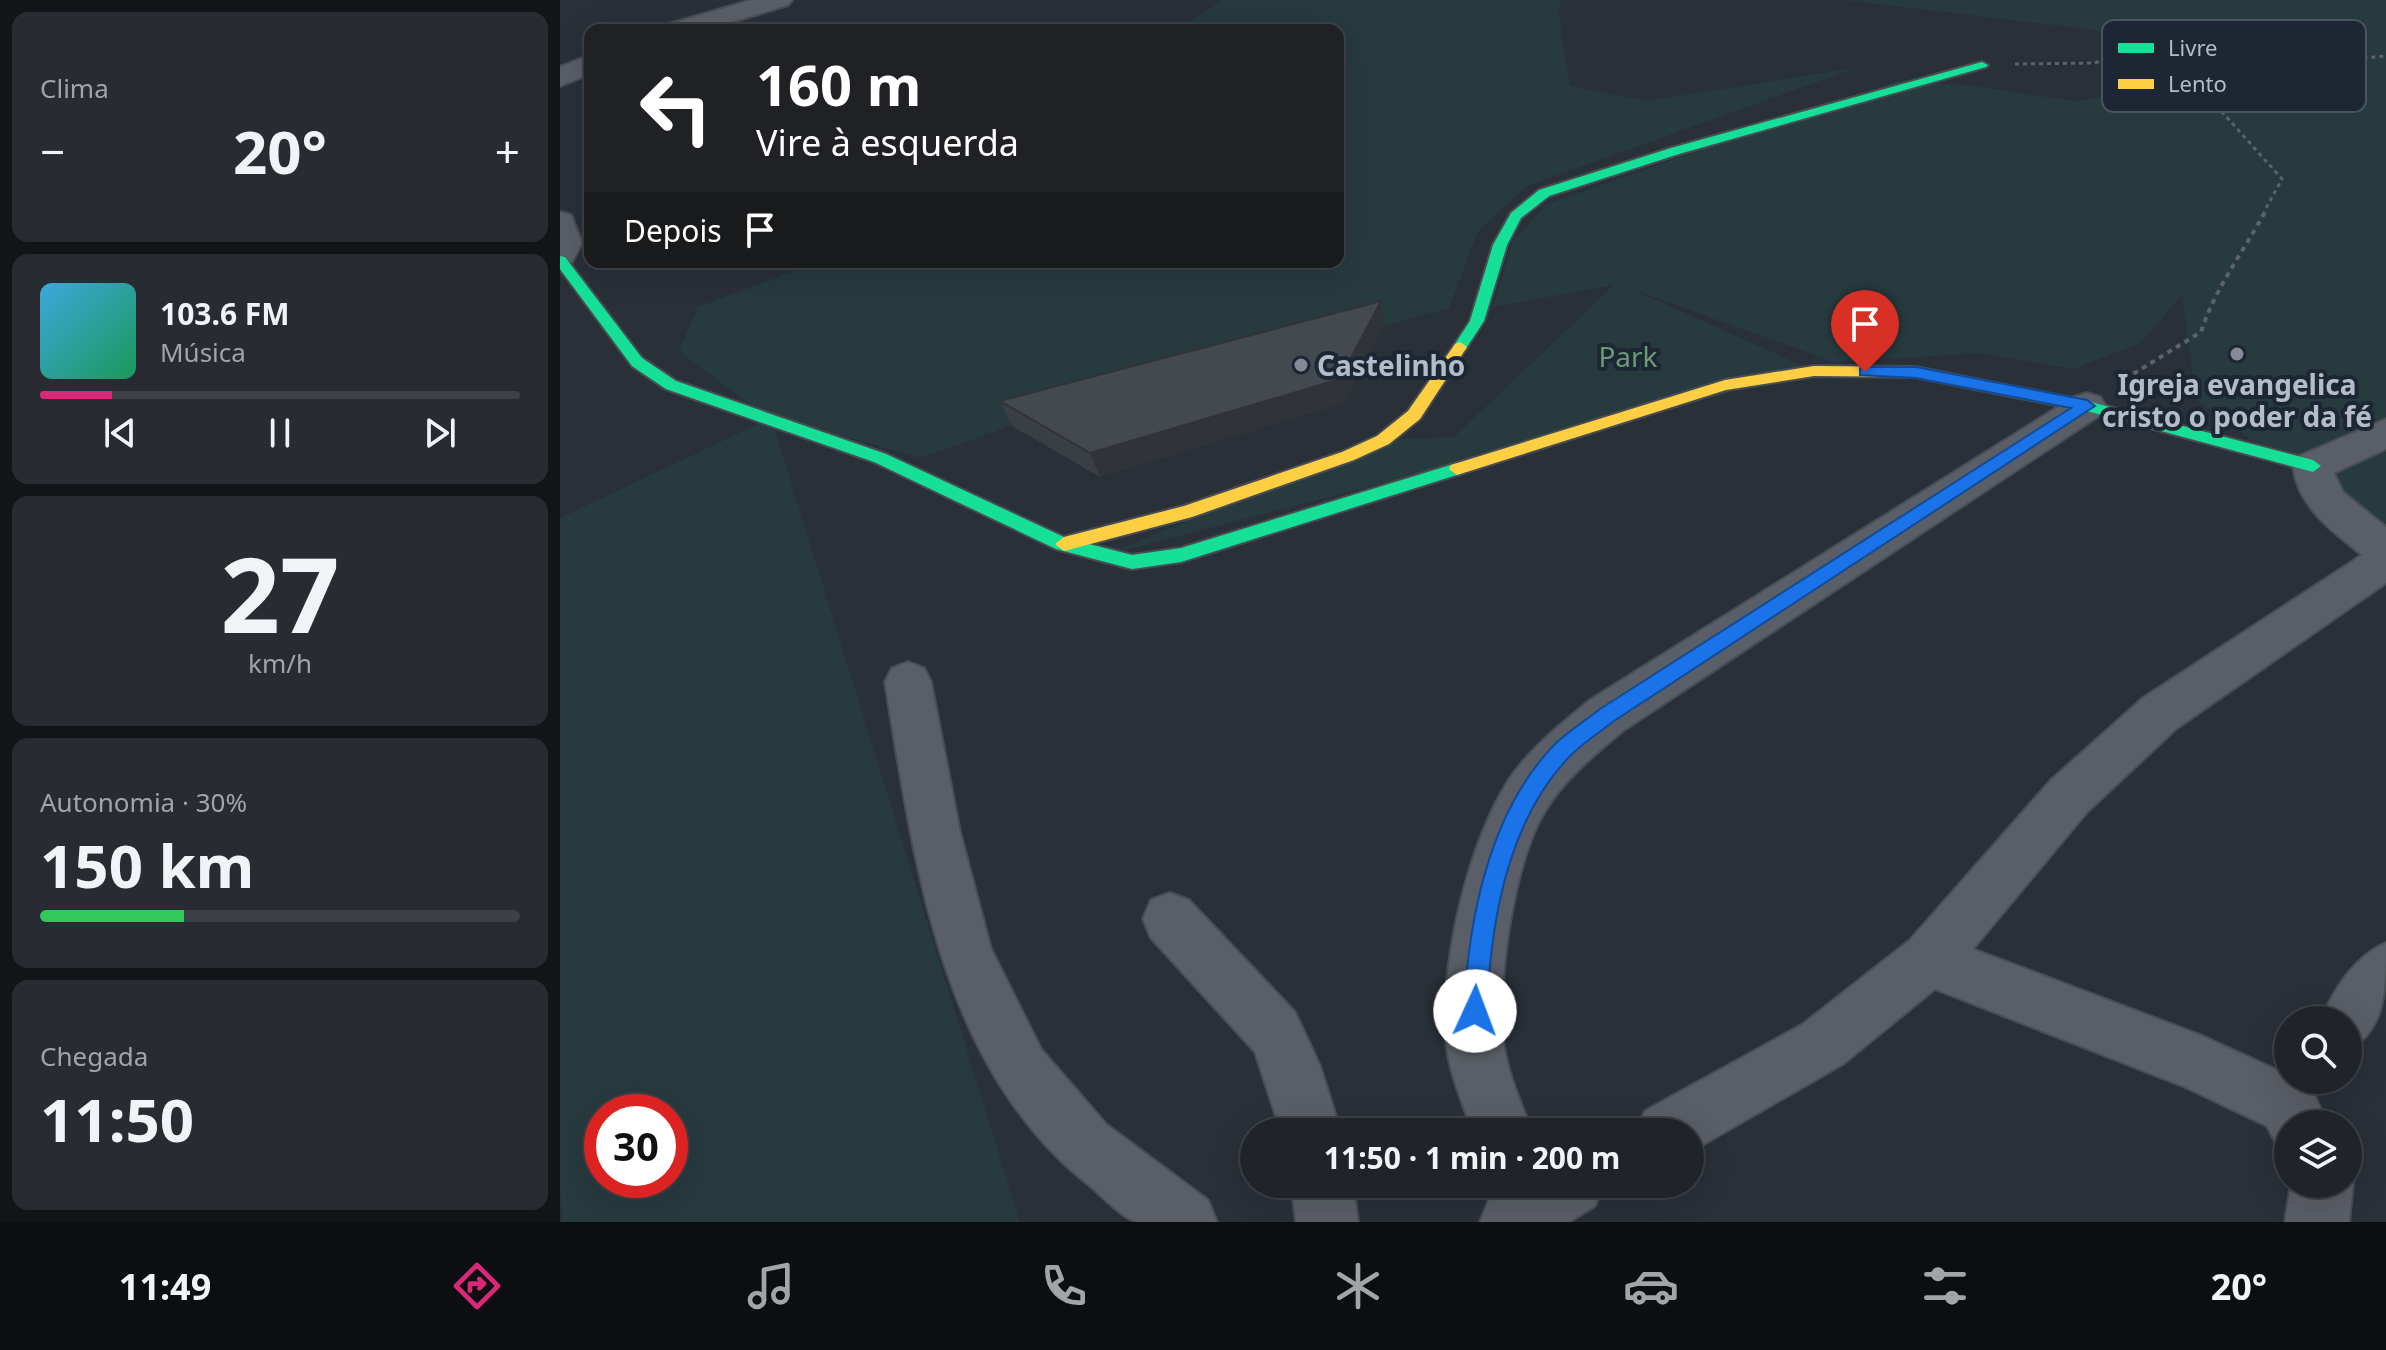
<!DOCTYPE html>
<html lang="pt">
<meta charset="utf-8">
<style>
body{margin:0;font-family:"Noto Sans",sans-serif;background:#282c32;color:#f1f3f6;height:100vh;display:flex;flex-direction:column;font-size:30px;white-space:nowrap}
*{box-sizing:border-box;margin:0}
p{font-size:26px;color:#a2a4a8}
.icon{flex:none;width:44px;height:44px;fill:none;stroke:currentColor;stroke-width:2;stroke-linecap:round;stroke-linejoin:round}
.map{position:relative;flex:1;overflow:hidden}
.sheet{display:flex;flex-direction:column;gap:12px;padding:12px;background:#121417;width:560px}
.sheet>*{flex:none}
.banner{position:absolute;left:24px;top:24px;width:760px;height:244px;border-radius:16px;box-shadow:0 8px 32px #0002,0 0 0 2px #3d4147;background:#202124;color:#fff;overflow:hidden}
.controls{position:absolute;left:1714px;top:1006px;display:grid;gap:16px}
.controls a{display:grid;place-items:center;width:88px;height:88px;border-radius:50%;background:#20242a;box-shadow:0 8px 32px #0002,0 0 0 2px #3d4147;font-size:40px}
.speed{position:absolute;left:24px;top:1094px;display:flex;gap:16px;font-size:40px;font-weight:700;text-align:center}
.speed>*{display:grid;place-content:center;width:104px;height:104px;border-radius:50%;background:#20242a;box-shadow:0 8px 32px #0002,0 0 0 2px #3d4147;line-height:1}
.speed .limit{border:12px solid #d22;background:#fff;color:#111}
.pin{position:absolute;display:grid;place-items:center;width:68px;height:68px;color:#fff;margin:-82px -34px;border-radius:50% 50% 50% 0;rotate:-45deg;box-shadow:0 0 8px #0007}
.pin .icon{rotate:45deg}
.me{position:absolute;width:88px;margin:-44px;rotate:2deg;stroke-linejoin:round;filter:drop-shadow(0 0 6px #0008)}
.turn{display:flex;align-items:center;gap:28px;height:168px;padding:0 40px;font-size:36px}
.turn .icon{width:104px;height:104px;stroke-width:2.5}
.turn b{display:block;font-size:56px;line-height:68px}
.then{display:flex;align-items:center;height:76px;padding:0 40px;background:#0003;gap:16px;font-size:30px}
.big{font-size:60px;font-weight:700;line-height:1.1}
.sheet .card{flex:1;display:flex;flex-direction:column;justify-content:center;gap:12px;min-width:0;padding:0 28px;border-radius:16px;background:#282c32}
.sheet .dial{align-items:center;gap:0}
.dial b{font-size:104px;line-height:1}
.song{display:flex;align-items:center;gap:24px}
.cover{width:96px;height:96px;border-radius:12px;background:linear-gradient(135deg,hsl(200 70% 55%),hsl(150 70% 35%))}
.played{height:8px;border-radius:4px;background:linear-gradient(90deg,#db2777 15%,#3d4147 15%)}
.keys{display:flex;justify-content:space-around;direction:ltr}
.heat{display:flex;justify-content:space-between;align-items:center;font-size:44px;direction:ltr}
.charge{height:12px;border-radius:6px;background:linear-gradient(90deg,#34c759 30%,#3d4147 0)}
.trip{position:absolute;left:680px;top:1118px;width:464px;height:80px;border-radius:40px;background:#20242a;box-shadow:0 8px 32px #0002,0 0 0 2px #3d4147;font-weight:700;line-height:80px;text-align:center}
.tab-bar{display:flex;height:128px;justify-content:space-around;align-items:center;background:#0d0e11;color:#a2a4a8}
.tab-bar .icon{width:56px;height:56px}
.tab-bar .active{color:#db2777}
.tab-bar b{font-size:36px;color:#f1f3f6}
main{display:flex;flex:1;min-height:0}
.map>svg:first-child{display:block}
</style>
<main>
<section class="sheet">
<div class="card"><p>Clima</p>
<div class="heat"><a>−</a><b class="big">20°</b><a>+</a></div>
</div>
<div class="card">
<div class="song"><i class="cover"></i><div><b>103.6 FM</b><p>Música</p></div></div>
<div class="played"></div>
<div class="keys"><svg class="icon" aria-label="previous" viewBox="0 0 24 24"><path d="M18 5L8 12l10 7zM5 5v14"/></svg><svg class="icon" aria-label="pause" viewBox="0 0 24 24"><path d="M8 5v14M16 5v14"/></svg><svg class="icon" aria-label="next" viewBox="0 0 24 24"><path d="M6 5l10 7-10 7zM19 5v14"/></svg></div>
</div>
<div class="card dial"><b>27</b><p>km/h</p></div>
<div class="card"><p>Autonomia · 30%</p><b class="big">150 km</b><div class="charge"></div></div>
<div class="card"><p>Chegada</p><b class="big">11:50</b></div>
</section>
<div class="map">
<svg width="1826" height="1222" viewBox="0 0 1826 1222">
<rect width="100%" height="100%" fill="#2a3038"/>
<!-- green -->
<g fill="#273a3e" fill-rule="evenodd">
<path d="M663 0H1002L998 10 1010 86 1087 101 1299 67 967 186 918 231 889 308 823 326 624 365 360 458 202 413 119 351 138 307 257 262H778V30H618Z"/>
<path d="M1284 0H1826V540L1636 399 1622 295 1581 343 1513 369 1421 353 1274 362 1069 288 1254 371 542 556 823 440 894 437 1054 285 933 307 953 241 987 204 1334 82 1406 85 1515 101 1596 89 1591 46 1602 38Z"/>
<path d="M211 418 460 1222H3L0 1193V518ZM42 1112H110V1180H42Z"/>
</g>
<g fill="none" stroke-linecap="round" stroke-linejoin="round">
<defs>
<g id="street">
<path d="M192 0H232L228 5 146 30H105L109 24Z"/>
<path d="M30 55V74L0 86V67Z"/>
<path d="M0 212 11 215 22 243 12 262 0 265Z"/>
<path d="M1527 393 1540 397 1546 406 1540 415 1064 730C1035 754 1003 780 984 813 954 863 937 981 943 1039 946 1071 961 1102 972 1132H912C903 1102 888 1071 886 1039 881 961 907 847 948 781 969 749 1001 724 1030 700L1514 397Z"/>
<path d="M1826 419V449L1774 473 1783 492 1826 527V583L1617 728 1527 812 1413 949 1640 1035 1728 1075V1080L1749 1084 1768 1124H1728V1150L1717 1145 1707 1126 1625 1087 1375 989 1283 1064 1130 1152V1132H1076L1085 1111 1243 1024 1350 940 1491 780 1583 698 1802 555C1772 531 1738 507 1733 466L1739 456Z"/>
<path d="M348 662 364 668 371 682 400 832 431 949 481 1049 546 1124 648 1200 657 1222C632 1222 603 1222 578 1222 563 1219 542 1196 530 1186 379 1069 354 858 325 682L332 668Z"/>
<path d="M610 893 629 900 735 1012 760 1066 781 1132H721L695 1052 591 938 583 919 591 900Z"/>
<path d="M1826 943C1826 988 1826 1030 1788 1050V1020H1761C1773 990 1796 955 1826 943Z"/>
<path d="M1788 1173 1793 1184 1789 1222H1725L1731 1184H1788Z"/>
<path d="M731 1184H793L798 1222H736Z"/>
<path d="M955 1184H1044L1035 1206 1009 1222H920L929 1200Z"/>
</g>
<g id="fast">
<path d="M1422 62 1428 65 1426 67 1119 154 989 196 961 218 947 245 924 321 905 350 900 352 893 347 910 321 933 245 951 213 979 190 1111 148Z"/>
<path d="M0 256 5 257 82 358 116 381 326 454 506 538 572 555 621 548 897 463 905 469 903 473 621 562 572 569 496 549 314 462 106 389 72 366 0 269Z"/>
<path d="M1420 380 1527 401 1753 460 1761 466 1753 472 1527 411 1415 389V381Z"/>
</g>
<g id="slow">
<path d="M900 342 907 347 860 419 829 444 794 460 632 517 504 551 495 544 504 537 624 506 782 452 817 436 848 411 895 344Z"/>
<path d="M1254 366 1356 367 1420 380 1428 385 1420 390 1356 377 1254 376 1166 390 897 475 889 469 891 465 1165 380Z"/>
</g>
</defs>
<!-- street casing -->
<use href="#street" stroke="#484c53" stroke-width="4"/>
<!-- fast casing -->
<use href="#fast" stroke="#484c53" stroke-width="4"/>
<!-- slow casing -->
<use href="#slow" stroke="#484c53" stroke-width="4"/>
<!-- path-far1 -->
<g stroke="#5d636a" stroke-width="3" stroke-dasharray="4 4" stroke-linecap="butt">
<path d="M1591 46 1655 104 1722 179 1704 212"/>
<path d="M1455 64 1534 63 1591 46 1745 63 1826 56"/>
</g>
<!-- path -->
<path stroke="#5d636a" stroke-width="4" stroke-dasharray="5 5" stroke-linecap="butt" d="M1565 379 1641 332C1655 288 1684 251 1706 210"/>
<!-- street -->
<use href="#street" fill="#5a5e66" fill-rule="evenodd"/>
<!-- fast -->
<use href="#fast" fill="#16e098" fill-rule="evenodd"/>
<!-- slow -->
<use href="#slow" fill="#ffcf43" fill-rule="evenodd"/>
</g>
<!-- wall -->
<path fill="#3a3f45" d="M823 326 784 403 540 477 452 426 440 401Z"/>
<!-- shaded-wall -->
<path fill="#303338" d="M821 301 823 326 784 403 540 477 530 453Z"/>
<!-- building -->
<path fill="#444950" stroke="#303338" stroke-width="2" d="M821 301 780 379 530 453 440 401Z"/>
<!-- route -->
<path fill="#1a73e8" stroke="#114b97" stroke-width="2" d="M1305 367H1356L1527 400 1535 406 1054 721C1040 732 1023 743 1010 756 947 821 930 924 927 1011L923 1020 915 1023 907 1020 904 1011C908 920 929 811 996 743 1009 731 1026 720 1040 709L1511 408 1356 378 1300 375V368Z"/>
<!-- markers -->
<g fill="#848b96" stroke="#1d2633" stroke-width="3">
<circle cx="1677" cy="354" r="8"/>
<circle cx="741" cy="365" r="8"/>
</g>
<g text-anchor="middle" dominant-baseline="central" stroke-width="8" stroke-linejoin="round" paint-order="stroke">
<!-- park labels -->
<g font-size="28" fill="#6b9a76" stroke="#1d2633">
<text x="1068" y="356">Park</text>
</g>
<!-- poi labels -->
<g font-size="28" font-weight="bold" fill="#b4bcc9" stroke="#1d2633" text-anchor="start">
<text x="757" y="365">Castelinho</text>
<text x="1677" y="384" text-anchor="middle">Igreja evangelica<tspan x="1677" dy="32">cristo o poder da fé</tspan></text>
</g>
</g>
<!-- legend -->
<rect x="1542" y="20" width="264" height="92" rx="12" fill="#1d2633" stroke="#4a5360" stroke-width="2"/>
<rect x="1558" y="43" width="36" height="10" fill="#16e098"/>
<rect x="1558" y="79" width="36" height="10" fill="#ffcf43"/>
<g font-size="22" fill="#b4bcc9">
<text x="1608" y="56">Livre</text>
<text x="1608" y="92">Lento</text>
</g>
</svg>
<div class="controls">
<a><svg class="icon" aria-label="search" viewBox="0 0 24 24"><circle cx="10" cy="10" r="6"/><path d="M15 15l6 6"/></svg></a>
<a><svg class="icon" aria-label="layers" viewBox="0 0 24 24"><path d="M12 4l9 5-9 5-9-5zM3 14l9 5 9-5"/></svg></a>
</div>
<div class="speed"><div class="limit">30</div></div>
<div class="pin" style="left:1305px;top:372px;background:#d93025"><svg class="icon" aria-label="arrive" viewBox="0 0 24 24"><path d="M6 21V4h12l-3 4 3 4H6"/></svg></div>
<svg class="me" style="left:915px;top:1011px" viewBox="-20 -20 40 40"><circle r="19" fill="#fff"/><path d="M0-13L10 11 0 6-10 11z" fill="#1a73e8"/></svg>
<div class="trip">11:50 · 1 min · 200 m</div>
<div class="banner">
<div class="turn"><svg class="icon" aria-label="left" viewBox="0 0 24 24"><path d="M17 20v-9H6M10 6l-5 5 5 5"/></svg><div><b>160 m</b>Vire à esquerda</div></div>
<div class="then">Depois<svg class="icon" aria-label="arrive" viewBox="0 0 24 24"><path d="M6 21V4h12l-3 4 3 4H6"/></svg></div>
</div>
</div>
</main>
<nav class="tab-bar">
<b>11:49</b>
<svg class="icon active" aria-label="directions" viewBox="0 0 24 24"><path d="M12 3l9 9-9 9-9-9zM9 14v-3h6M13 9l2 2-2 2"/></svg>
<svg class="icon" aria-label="music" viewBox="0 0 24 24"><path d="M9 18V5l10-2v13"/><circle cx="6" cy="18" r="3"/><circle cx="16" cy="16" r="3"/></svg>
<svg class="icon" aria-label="phone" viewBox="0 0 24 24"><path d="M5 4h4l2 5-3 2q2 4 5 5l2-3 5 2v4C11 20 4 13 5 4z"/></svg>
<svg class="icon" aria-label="climate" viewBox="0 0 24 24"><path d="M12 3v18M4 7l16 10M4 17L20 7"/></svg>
<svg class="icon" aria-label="car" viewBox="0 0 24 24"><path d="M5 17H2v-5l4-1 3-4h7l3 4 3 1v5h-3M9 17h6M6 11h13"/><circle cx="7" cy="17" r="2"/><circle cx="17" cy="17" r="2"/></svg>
<svg class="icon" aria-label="filters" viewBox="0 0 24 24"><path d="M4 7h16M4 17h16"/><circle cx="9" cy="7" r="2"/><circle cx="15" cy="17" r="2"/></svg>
<b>20°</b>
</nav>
